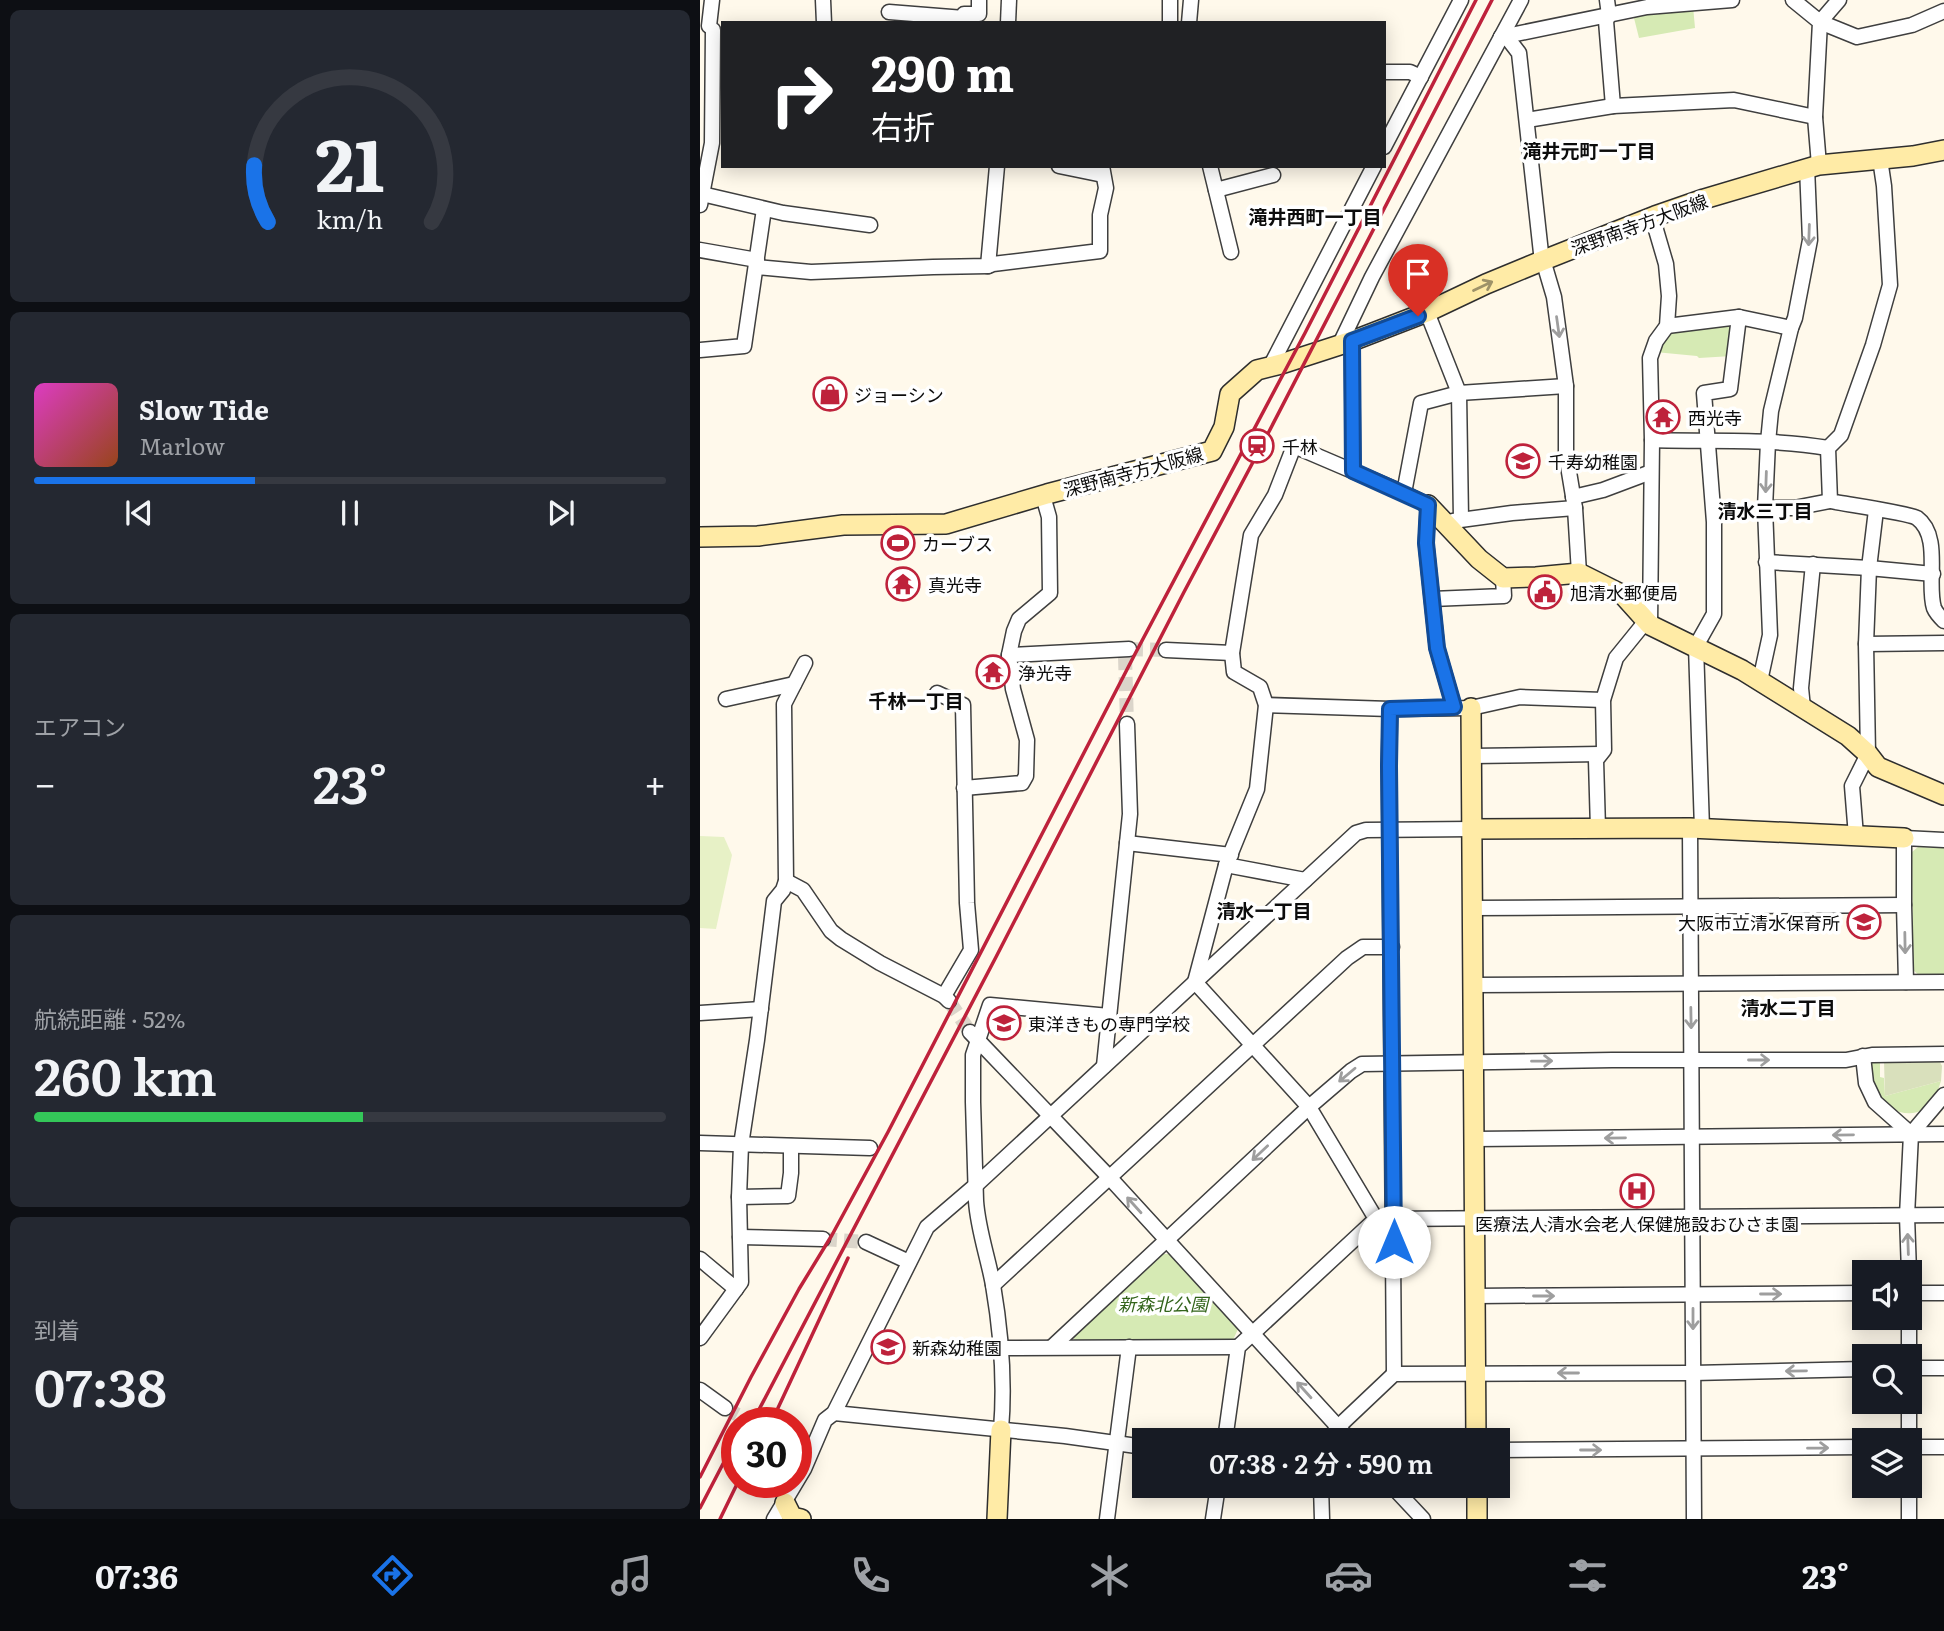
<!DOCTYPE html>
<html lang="ja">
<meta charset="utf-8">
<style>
body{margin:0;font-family:Literata,"Noto Sans JP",serif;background:#242831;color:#f1f3f6;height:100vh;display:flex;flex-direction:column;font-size:26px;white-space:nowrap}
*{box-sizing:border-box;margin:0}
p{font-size:23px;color:#9ea1a6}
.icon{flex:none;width:38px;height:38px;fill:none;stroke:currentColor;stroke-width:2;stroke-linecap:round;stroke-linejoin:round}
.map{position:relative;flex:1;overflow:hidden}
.details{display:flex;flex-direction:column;gap:10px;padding:10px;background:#0d0f14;width:700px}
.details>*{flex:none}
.top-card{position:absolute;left:21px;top:21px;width:665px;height:147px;border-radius:0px;box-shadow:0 4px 18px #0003;background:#202124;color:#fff;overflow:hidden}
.fabs{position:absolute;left:1152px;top:1260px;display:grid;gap:14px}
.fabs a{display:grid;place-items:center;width:70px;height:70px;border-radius:0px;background:#171b24;box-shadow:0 4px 18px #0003;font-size:35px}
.speed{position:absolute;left:21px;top:1407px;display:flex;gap:14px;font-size:35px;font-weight:700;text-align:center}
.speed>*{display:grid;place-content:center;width:91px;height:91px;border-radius:50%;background:#171b24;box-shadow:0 4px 18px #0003;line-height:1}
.speed .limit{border:10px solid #d22;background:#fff;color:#111}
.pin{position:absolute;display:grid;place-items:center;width:60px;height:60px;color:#fff;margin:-72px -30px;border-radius:50% 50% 50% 0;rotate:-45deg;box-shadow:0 0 7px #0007}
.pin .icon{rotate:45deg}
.me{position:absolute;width:77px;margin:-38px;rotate:0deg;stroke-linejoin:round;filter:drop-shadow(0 0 5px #0008)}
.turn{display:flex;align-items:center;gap:24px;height:147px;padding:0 35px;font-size:32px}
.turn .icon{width:91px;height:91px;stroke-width:2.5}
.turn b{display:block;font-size:49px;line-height:60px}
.big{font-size:52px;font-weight:600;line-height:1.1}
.details .widget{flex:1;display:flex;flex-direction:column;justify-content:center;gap:10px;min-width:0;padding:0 24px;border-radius:10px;background:#242831}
.details .dial{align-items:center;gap:0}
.dial svg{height:182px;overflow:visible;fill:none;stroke:#363941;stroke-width:7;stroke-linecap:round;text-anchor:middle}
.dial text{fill:#f1f3f6;stroke:none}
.song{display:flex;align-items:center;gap:21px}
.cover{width:84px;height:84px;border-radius:10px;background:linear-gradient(135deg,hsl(310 70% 55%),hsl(20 70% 35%))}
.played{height:7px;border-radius:4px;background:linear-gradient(90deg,#1a73e8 35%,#363941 35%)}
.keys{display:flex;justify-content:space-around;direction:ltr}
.heat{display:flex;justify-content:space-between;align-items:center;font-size:38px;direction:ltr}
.charge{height:10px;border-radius:5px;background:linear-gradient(90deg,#34c759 52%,#363941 0)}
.trip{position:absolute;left:432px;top:1428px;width:378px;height:70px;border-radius:0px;background:#171b24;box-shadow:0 4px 18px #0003;font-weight:600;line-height:70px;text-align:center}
.tab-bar{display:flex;height:112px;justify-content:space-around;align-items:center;background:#090b0e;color:#9ea1a6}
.tab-bar .icon{width:49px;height:49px}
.tab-bar .on{color:#1a73e8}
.tab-bar b{font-size:32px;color:#f1f3f6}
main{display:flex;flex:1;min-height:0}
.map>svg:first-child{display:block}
</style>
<main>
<section class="details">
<div class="widget dial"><svg viewBox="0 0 100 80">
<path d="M14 69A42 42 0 1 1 86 69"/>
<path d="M14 69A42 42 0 0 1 8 44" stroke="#1a73e8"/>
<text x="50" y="56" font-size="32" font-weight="700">21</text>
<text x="50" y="72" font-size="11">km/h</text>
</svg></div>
<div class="widget">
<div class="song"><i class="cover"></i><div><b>Slow Tide</b><p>Marlow</p></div></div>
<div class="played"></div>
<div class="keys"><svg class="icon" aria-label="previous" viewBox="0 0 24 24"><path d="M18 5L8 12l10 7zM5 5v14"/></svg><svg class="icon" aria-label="pause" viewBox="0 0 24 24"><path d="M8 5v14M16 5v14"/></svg><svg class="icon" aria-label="next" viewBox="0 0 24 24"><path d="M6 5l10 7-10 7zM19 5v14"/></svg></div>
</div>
<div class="widget"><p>エアコン</p>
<div class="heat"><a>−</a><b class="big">23°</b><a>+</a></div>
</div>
<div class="widget"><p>航続距離 · 52%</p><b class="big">260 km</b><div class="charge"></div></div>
<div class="widget"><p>到着</p><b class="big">07:38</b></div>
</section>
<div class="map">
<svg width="1244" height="1519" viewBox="0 0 1244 1519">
<rect width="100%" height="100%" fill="#fff9eb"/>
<!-- green -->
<g fill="#d6eab4">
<path d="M993 6 995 28 939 38 934 18 944 12Z"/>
<path d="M1033 321 1032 356 999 358 997 356 955 352 970 328Z"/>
<path d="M1218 847 1244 848V976H1220L1213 970 1212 852Z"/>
<path d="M1169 1062H1180V1077L1184 1078 1185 1096 1241 1081C1239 1086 1238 1092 1236 1097 1221 1122 1191 1116 1176 1094 1171 1087 1171 1071 1169 1062Z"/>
<path d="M461 1254H469L538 1329 533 1340 375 1342 373 1335Z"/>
</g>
<!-- cemetery -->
<path fill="#d9e0bc" d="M1239 1060 1242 1066 1241 1081 1185 1096 1184 1061Z"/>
<!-- pitch -->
<path fill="#e7f1c6" d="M0 836 24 837 32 855 16 929 0 928Z"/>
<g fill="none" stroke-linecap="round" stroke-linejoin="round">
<!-- street-tunnel -->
<g stroke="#dbd5ca" stroke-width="14" stroke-dasharray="14 7" stroke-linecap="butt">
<path d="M429 649 466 650"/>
<path d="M425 656 427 724"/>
<path d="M249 1001 270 1032"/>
<path d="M123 1239 166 1242"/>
<path d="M25 1408 53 1423"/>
</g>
<defs>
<g id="street">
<path d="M123 0 124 23"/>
<path d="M470 0V23"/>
<path d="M907 0 909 15 906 21 913 106"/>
<path d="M1093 0 1120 22 1115 117 1119 165"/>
<path d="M1139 0 1120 22 1157 37 1212 25 1244 11"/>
<path d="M189 12 264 18V14H279V0"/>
<path d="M308 23 309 0"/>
<path d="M489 23 491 0"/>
<path d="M9 26 12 0"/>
<path d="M801 37 809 40 819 53 841 253 854 297 866 386V454L875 508 879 573"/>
<path d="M801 37 947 7 1032 0"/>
<path d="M684 72H710L721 77"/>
<path d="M827 120 913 106 1034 100 1115 117"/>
<path d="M684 147 761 0"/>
<path d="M1180 159 1184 186 1190 285 1173 345 1141 435 1128 448 1130 501C1144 504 1209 513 1217 518 1242 536 1226 583 1234 608 1236 613 1240 617 1244 621"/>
<path d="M359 166 403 175"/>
<path d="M510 166 531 252"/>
<path d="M516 190 573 175"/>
<path d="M2 194 83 213 170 225"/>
<path d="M0 205 12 143 13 30"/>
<path d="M0 250 57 260"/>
<path d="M288 266 297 166"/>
<path d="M56 267 111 272 233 267 288 266 293 264 400 251V215L406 188 402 166"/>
<path d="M727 312 759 393 761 519"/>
<path d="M967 326 1039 317"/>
<path d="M652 341 653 471"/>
<path d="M640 344 672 277 821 0"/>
<path d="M0 350 44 346 64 209"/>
<path d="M570 367 674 166"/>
<path d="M952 440C1011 442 1070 438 1128 448"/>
<path d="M704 493 721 403 759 393 866 386"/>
<path d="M873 497 903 490 951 472"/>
<path d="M1065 508H1094L1130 501"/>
<path d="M753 521 812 513 875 508"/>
<path d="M1066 562 1169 568 1176 510"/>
<path d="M732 599 804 596 803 578"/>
<path d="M950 625 952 440 950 358 956 341 967 326 969 296 966 264 954 223 955 216"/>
<path d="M1166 644 1244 643"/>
<path d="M466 650 532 653"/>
<path d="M309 655 429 649"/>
<path d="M1060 681 1070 635 1065 508 1068 442 1071 411 1091 328 1095 318 1110 240 1107 167"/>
<path d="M237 693 263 705 267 903 271 950 244 996"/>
<path d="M26 699 94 684"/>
<path d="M566 705 690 709 771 708 820 697 903 700"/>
<path d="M1103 708 1101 688 1113 564"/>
<path d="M690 709 689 766 694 1374"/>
<path d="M772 756 900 754"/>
<path d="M264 788 322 783 326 776 327 740 313 689 309 655 314 631 319 619 350 593 349 517 343 496"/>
<path d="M990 828 994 1519"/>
<path d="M898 829 896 760 904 750 903 700 916 658 946 621"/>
<path d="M1002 829 996 646 1014 614V522L1004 393 1030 389 1039 317 1091 328"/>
<path d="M1156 836 1152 786 1168 754 1166 644 1169 568 1233 574"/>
<path d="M427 843 531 855"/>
<path d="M526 865 605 880"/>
<path d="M86 881 103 890 131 931 141 939 180 963 244 996 249 1001"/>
<path d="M773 908 1204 905"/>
<path d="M1206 982 1204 905V838L1244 840"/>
<path d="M773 985 1244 982"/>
<path d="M0 1013 61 1009"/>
<path d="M270 1032 410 1178 650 1440"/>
<path d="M1163 1056 1166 1083 1175 1102 1211 1134"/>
<path d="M404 1066 430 814 427 724"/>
<path d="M774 1139 1244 1134"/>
<path d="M0 1143 170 1148"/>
<path d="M39 1197 88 1196 91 1173V1146"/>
<path d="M676 1219 609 1107 495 982 526 865 557 789 566 705 560 687 534 672 532 653 551 535 575 495 594 446 704 493 728 505 726 543 737 648 754 707"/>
<path d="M40 1237 123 1239"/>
<path d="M166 1242 209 1262"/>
<path d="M0 1259 36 1289"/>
<path d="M1209 1272 1207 1216 1211 1134 1244 1095"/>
<path d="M1209 1279V1401"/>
<path d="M293 1285 647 958 663 947H692"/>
<path d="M1209 1293H1244"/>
<path d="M776 1296 1164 1293"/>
<path d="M0 1338 41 1282 39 1197 41 1145 57 1040 74 901 83 890 86 881 84 704 105 663"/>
<path d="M352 1347 609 1107 651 1071 662 1064 912 1060H1146L1172 1055 1244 1054"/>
<path d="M300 1348 538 1347"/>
<path d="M1209 1368H1244"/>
<path d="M0 1390 25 1408"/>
<path d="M134 1413 365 1436 444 1447"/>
<path d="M301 1430C305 1383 301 1332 293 1285 288 1257 278 1230 276 1201L273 1102V1055L290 1005 409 1016"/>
<path d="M525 1440 538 1347 676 1219 1244 1215"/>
<path d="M630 1440 632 1435 638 1427 694 1374 993 1373 1164 1369"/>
<path d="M1209 1440V1402"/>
<path d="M1209 1447H1244"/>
<path d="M798 1450 1164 1447"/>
<path d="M621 1486 622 1519"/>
<path d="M692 1486 723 1519"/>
<path d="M74 1519 104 1469 125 1420 134 1413 227 1227 276 1185 656 833 666 830 772 829"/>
<path d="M407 1519 429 1347"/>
<path d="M513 1519 518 1486"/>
<path d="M1209 1519V1486"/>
</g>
<g id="secondary">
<path d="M728 505 779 559 803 578 836 577 879 573 923 595 950 625 1042 670 1148 736 1168 754 1178 767 1244 795"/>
<path d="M0 537 58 536 143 525 246 524 347 494 512 451 524 427 530 394 557 370 581 364 652 341 727 312 786 284 844 260 955 216 1004 199 1119 165 1213 156 1244 150"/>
<path d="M771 708 776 1440"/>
<path d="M772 829 990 828 1204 838"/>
<path d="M777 1486V1518"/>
<path d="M85 1503 92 1517 101 1519"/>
<path d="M297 1519 301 1430"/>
</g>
</defs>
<!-- street casing -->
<use href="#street" stroke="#3f3f3f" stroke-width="17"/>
<!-- secondary casing -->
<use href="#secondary" stroke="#2e2e2e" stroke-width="22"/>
<!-- street -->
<use href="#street" stroke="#fff" stroke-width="14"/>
<!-- secondary -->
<use href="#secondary" stroke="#ffeba6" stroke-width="19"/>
<!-- rail -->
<g stroke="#be223b" stroke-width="3.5">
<path d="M52 1423 296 957 484 592 561 447 792 0"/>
<path d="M71 1423 148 1258"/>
<path d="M0 1477 51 1377 99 1289 132 1235 188 1132 435 654 605 333 776 0"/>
<path d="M0 1508 37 1437"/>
<path d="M20 1519 38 1482"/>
</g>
</g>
<!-- one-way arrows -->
<defs><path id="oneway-shaft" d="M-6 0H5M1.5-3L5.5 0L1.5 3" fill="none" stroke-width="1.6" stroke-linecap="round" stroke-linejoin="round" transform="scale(1.75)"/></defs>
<g stroke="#9e9e9e">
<use href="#oneway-shaft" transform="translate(1109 235) rotate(92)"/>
<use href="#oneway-shaft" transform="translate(858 327) rotate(82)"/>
<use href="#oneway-shaft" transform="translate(1066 482) rotate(92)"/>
<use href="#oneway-shaft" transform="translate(1205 943) rotate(89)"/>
<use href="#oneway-shaft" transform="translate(991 1018) rotate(89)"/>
<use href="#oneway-shaft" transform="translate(1059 1060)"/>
<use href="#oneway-shaft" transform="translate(842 1061) rotate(-1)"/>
<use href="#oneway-shaft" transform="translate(647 1075) rotate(140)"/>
<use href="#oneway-shaft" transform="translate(1143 1135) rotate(179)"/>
<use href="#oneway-shaft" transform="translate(915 1138) rotate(179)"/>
<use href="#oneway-shaft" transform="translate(560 1153) rotate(137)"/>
<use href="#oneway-shaft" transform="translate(434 1205) rotate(-132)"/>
<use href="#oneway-shaft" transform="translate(1208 1244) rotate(-92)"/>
<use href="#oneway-shaft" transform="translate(1071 1294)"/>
<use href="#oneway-shaft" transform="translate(844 1296)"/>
<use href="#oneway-shaft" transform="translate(993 1319) rotate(90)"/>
<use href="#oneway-shaft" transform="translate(1096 1371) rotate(179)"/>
<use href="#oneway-shaft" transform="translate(868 1373) rotate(180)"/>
<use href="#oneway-shaft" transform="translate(604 1390) rotate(-132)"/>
<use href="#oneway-shaft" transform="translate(1118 1448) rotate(-1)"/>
<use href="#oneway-shaft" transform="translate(891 1450)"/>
</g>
<use stroke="#9e9268" href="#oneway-shaft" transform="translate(783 286) rotate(-25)"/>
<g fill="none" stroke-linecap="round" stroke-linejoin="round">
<defs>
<path id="route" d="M694 1242 689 766 690 709 754 707 737 648 726 543 728 505 653 471 652 341 718 316"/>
</defs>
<!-- route casing -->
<use href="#route" stroke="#114b97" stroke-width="18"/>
<!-- route -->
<use href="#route" stroke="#1a73e8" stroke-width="12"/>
</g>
<!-- icons -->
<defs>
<symbol id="shop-ring" viewBox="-11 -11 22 22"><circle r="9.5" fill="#fff" stroke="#be223b" stroke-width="1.5"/><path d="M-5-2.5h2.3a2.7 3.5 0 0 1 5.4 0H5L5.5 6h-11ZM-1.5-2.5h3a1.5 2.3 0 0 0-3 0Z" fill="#be223b"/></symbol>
<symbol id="temple-ring" viewBox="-11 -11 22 22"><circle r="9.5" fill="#fff" stroke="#be223b" stroke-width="1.5"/><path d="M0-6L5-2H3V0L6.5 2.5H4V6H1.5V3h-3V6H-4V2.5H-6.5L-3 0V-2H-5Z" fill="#be223b"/></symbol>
<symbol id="station-ring" viewBox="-11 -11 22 22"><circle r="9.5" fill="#fff" stroke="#be223b" stroke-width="1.5"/><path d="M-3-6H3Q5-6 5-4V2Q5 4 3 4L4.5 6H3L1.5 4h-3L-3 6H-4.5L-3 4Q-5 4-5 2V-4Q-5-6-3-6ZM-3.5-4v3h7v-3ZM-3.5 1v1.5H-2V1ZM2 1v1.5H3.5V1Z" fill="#be223b"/></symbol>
<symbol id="school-ring" viewBox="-11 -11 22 22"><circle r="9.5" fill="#fff" stroke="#be223b" stroke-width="1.5"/><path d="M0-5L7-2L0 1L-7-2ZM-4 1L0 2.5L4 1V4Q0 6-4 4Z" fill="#be223b"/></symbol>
<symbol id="stadium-ring" viewBox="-11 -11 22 22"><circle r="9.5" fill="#fff" stroke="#be223b" stroke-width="1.5"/><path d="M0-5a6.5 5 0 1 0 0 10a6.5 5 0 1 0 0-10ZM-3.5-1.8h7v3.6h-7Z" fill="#be223b"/></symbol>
<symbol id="civic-ring" viewBox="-11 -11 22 22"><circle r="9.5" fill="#fff" stroke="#be223b" stroke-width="1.5"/><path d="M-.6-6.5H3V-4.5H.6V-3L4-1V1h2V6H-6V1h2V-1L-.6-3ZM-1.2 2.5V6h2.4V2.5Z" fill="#be223b"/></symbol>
<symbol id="university-ring" viewBox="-11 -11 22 22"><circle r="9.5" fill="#fff" stroke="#be223b" stroke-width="1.5"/><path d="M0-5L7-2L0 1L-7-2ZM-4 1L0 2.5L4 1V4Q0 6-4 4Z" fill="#be223b"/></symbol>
<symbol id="hospital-ring" viewBox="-11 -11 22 22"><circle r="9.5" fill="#fff" stroke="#be223b" stroke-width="1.5"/><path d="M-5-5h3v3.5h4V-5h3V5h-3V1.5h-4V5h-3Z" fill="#be223b"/></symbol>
</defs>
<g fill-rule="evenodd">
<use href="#shop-ring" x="111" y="375" width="38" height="38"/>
<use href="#temple-ring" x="944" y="398" width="38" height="38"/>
<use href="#station-ring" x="538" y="427" width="38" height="38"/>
<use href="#school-ring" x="804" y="442" width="38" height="38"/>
<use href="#stadium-ring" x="179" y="524" width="38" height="38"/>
<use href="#temple-ring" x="184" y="565" width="38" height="38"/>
<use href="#civic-ring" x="826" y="573" width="38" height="38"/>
<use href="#temple-ring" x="274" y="653" width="38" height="38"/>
<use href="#school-ring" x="1145" y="903" width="38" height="38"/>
<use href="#university-ring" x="285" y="1004" width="38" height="38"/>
<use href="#hospital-ring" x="918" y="1172" width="38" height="38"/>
<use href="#school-ring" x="169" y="1328" width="38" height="38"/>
</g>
<g text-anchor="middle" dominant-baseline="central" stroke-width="7" stroke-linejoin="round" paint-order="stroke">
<!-- street labels -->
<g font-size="18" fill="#0c0c0c" stroke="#fff">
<text transform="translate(939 224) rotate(-20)">深野南寺方大阪線</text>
<text transform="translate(433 471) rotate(-15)">深野南寺方大阪線</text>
</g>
<!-- poi labels -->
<g font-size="18" fill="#0c0c0c" stroke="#fff" text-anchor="start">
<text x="154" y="394">ジョーシン</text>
<text x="988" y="417">西光寺</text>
<text x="582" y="446">千林</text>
<text x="848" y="461">千寿幼稚園</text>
<text x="222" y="543">カーブス</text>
<text x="228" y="584">真光寺</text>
<text x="870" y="592">旭清水郵便局</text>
<text x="318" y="672">浄光寺</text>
<text x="1140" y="922" text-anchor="end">大阪市立清水保育所</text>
<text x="328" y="1023">東洋きもの専門学校</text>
<text x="937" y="1223" text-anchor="middle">医療法人清水会老人保健施設おひさま園</text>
<text x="212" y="1347">新森幼稚園</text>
</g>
<!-- park labels -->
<g font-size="18" font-style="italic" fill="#33641b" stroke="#fff">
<text x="463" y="1303">新森北公園</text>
</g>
<!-- neighbourhood labels -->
<g font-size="19" font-weight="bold" fill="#0c0c0c" stroke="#fff">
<text x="889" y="150">滝井元町一丁目</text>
<text x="615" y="216">滝井西町一丁目</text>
<text x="1065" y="510">清水三丁目</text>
<text x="216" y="700">千林一丁目</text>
<text x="564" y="910">清水一丁目</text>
<text x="1088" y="1007">清水二丁目</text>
</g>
</g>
</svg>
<div class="fabs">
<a><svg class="icon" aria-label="sound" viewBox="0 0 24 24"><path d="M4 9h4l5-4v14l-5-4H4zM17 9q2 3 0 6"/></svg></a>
<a><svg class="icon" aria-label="search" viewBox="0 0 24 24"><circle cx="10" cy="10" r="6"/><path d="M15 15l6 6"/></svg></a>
<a><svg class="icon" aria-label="layers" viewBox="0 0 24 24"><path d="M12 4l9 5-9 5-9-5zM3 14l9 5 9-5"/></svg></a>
</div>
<div class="speed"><div class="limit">30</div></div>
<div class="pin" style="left:718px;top:316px;background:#d93025"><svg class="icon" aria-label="arrive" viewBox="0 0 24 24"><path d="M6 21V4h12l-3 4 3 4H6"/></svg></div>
<svg class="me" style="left:694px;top:1242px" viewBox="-20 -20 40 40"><circle r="19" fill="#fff"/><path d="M0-13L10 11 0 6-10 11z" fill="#1a73e8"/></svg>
<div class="trip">07:38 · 2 分 · 590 m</div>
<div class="top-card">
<div class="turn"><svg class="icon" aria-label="right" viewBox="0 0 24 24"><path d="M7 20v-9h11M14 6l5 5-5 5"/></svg><div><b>290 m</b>右折</div></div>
</div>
</div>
</main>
<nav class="tab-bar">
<b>07:36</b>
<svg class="icon on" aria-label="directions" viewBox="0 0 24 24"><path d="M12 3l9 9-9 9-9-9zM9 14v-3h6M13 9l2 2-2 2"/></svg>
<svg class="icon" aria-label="music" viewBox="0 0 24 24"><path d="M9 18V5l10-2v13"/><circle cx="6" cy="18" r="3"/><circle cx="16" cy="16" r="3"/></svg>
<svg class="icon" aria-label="phone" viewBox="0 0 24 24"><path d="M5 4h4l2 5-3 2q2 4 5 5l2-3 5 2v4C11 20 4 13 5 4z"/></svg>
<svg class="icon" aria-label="climate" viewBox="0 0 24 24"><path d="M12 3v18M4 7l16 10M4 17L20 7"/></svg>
<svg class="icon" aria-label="car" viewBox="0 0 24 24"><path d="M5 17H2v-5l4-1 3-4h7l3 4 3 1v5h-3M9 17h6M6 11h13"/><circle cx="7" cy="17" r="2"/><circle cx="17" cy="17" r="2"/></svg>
<svg class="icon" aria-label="filters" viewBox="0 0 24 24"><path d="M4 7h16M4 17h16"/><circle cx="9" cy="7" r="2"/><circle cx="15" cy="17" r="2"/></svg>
<b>23°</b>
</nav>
